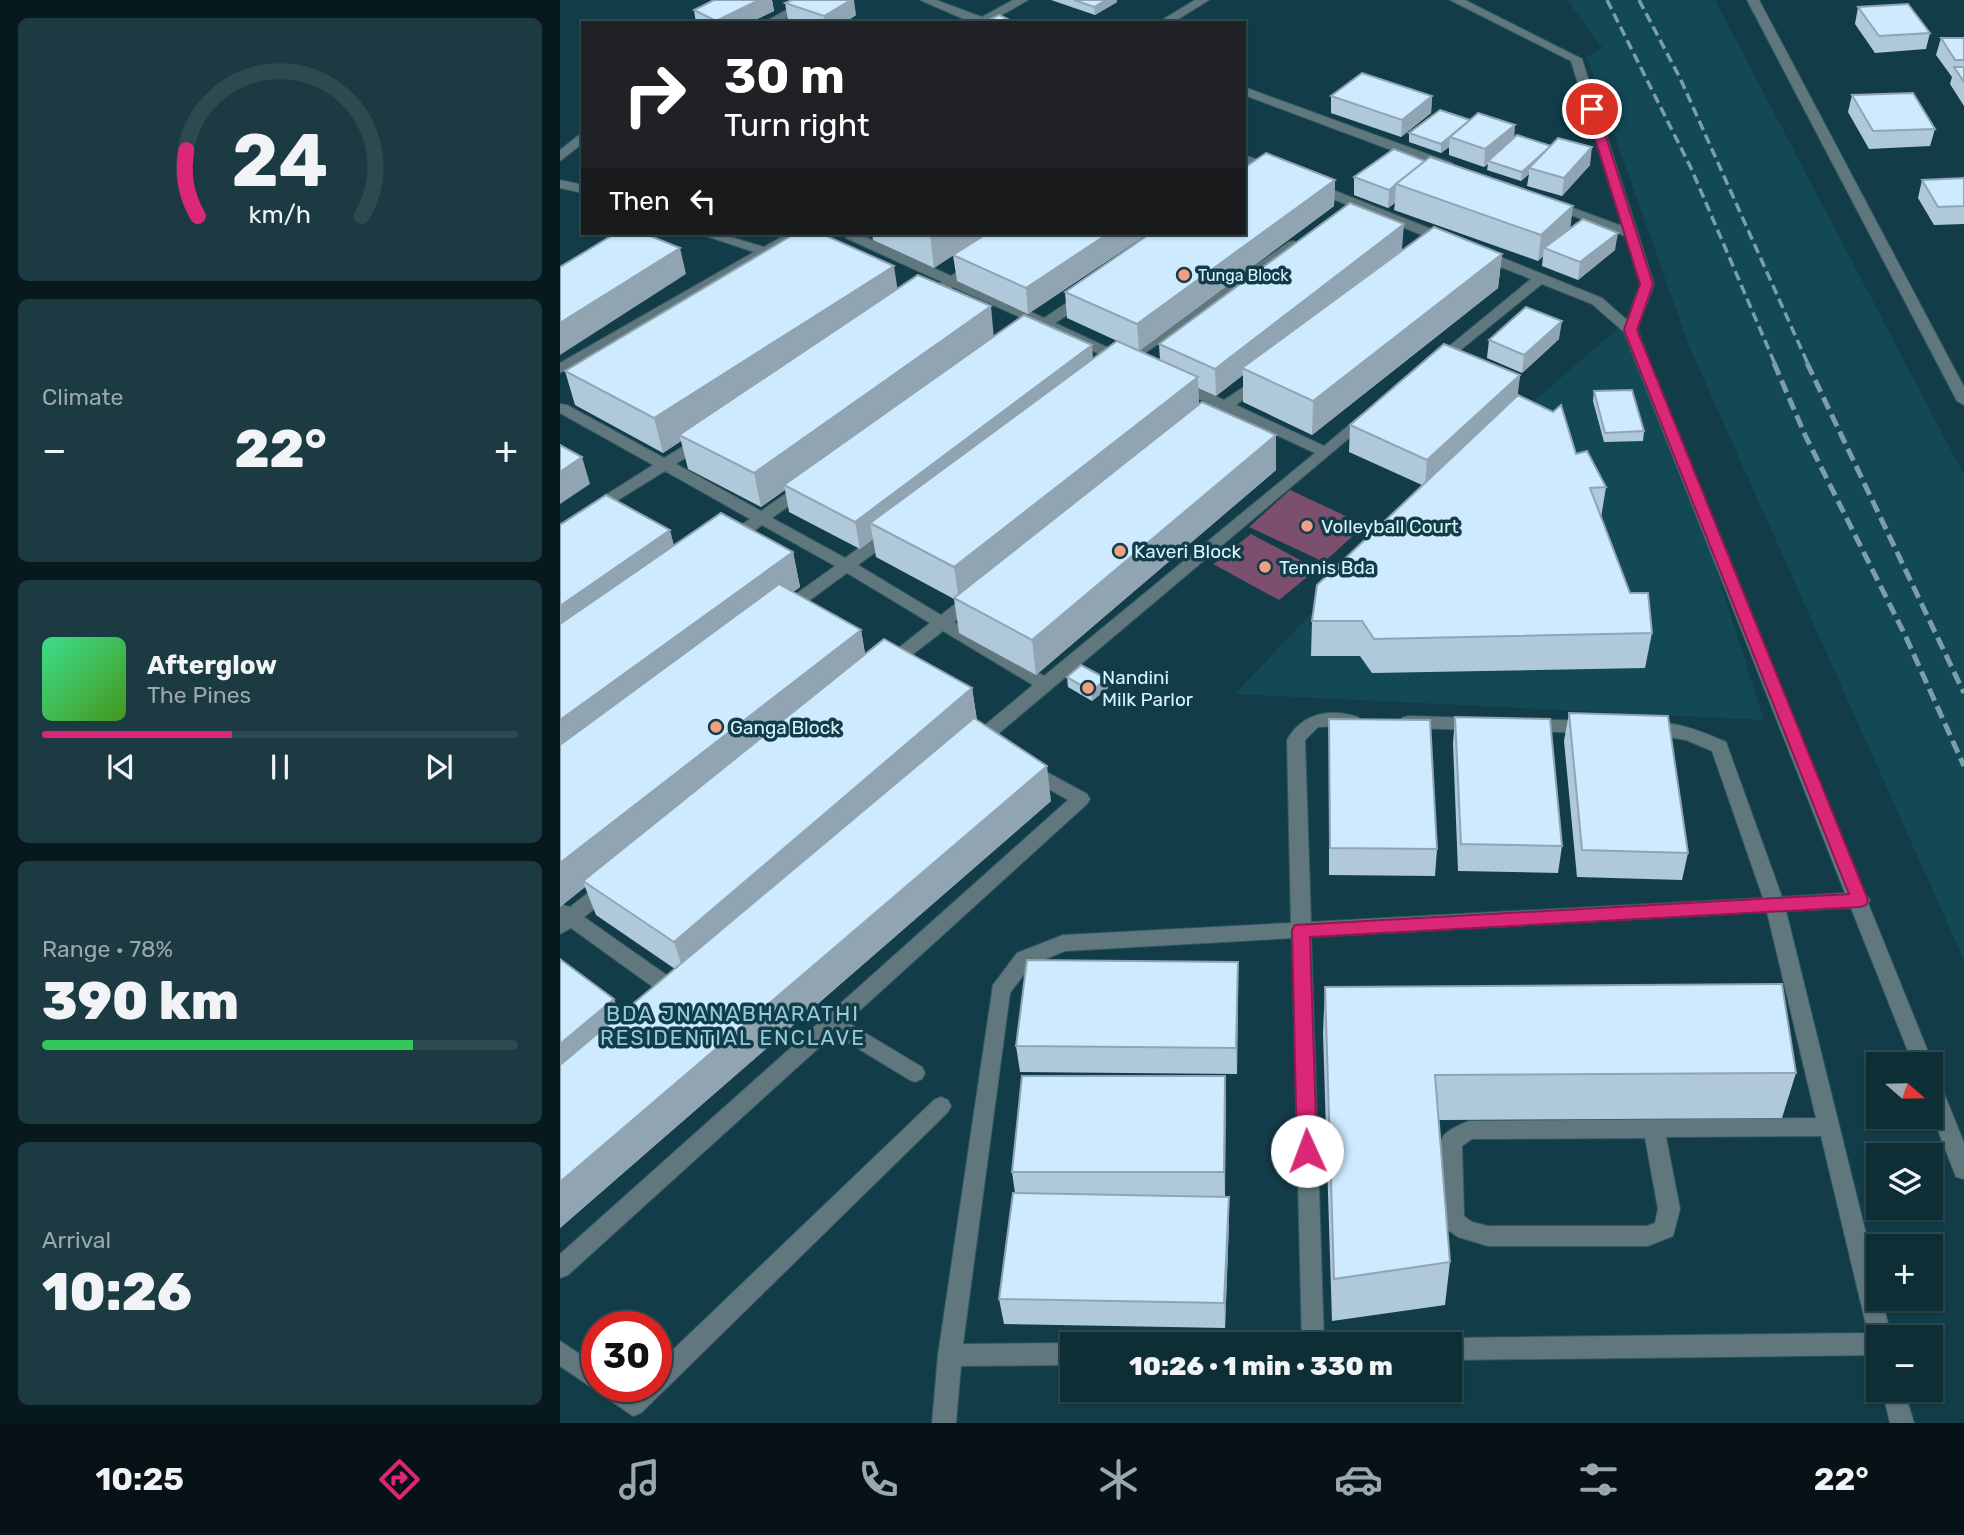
<!DOCTYPE html>
<meta charset="utf-8">
<style>
body{margin:0;font-family:Rubik,sans-serif;background:#1c3a42;color:#f1f3f6;height:100vh;display:flex;flex-direction:column;font-size:26px;white-space:nowrap}
*{box-sizing:border-box;margin:0}
p{font-size:23px;color:#9ba8ad}
.icon{flex:none;width:38px;height:38px;fill:none;stroke:currentColor;stroke-width:2;stroke-linecap:round;stroke-linejoin:round}
.map{position:relative;flex:1;overflow:hidden}
.side{display:flex;flex-direction:column;gap:18px;padding:18px;background:#08191e;width:560px}
.side>*{flex:none}
.guide{position:absolute;left:21px;top:21px;width:665px;height:214px;border-radius:0px;box-shadow:0 2px 5px #0004,0 0 0 2px #2e4a51;background:#202124;color:#fff;overflow:hidden}
.needle{width:46px;rotate:110deg}
.controls{position:absolute;left:1306px;top:1052px;display:grid;gap:14px}
.controls a{display:grid;place-items:center;width:77px;height:77px;border-radius:0px;background:#0e2e36;box-shadow:0 2px 5px #0004,0 0 0 2px #2e4a51;font-size:35px}
.speed{position:absolute;left:21px;top:1311px;display:flex;gap:14px;font-size:35px;font-weight:700;text-align:center}
.speed>*{display:grid;place-content:center;width:91px;height:91px;border-radius:50%;background:#0e2e36;box-shadow:0 2px 5px #0004,0 0 0 2px #2e4a51;line-height:1}
.speed .limit{border:10px solid #d22;background:#fff;color:#111}
.pin{position:absolute;display:grid;place-items:center;width:60px;height:60px;color:#fff;margin:-30px;border:4px solid #fff;border-radius:50%;box-shadow:0 2px 7px #0007}
.me{position:absolute;width:77px;margin:-38px;rotate:358deg;stroke-linejoin:round;filter:drop-shadow(0 0 5px #0008)}
.turn{display:flex;align-items:center;gap:24px;height:147px;padding:0 28px;font-size:32px}
.turn .icon{width:91px;height:91px;stroke-width:2.5}
.turn b{display:block;font-size:49px;line-height:60px}
.then{display:flex;align-items:center;height:66px;padding:0 28px;background:#0003;gap:14px;font-size:26px}
.big{font-size:52px;font-weight:800;line-height:1.1}
.side .tile{flex:1;display:flex;flex-direction:column;justify-content:center;gap:10px;min-width:0;padding:0 24px;border-radius:10px;background:#1c3a42}
.side .dial{align-items:center;gap:0}
.dial svg{height:182px;overflow:visible;fill:none;stroke:#2e4a51;stroke-width:7;stroke-linecap:round;text-anchor:middle}
.dial text{fill:#f1f3f6;stroke:none}
.song{display:flex;align-items:center;gap:21px}
.cover{width:84px;height:84px;border-radius:10px;background:linear-gradient(135deg,hsl(150 70% 55%),hsl(100 70% 35%))}
.played{height:7px;border-radius:4px;background:linear-gradient(90deg,#db2777 40%,#2e4a51 40%)}
.keys{display:flex;justify-content:space-around;direction:ltr}
.heat{display:flex;justify-content:space-between;align-items:center;font-size:38px;direction:ltr}
.charge{height:10px;border-radius:5px;background:linear-gradient(90deg,#34c759 78%,#2e4a51 0)}
.trip{position:absolute;left:500px;top:1332px;width:402px;height:70px;border-radius:0px;background:#0e2e36;box-shadow:0 2px 5px #0004,0 0 0 2px #2e4a51;font-weight:800;line-height:70px;text-align:center}
.dock{display:flex;height:112px;justify-content:space-around;align-items:center;background:#061216;color:#9ba8ad}
.dock .icon{width:49px;height:49px}
.dock .selected{color:#db2777}
.dock b{font-size:32px;color:#f1f3f6}
main{display:flex;flex:1;min-height:0}
.map>svg:first-child{display:block}
</style>
<main>
<section class="side">
<div class="tile dial"><svg viewBox="0 0 100 80">
<path d="M14 69A42 42 0 1 1 86 69"/>
<path d="M14 69A42 42 0 0 1 9 40" stroke="#db2777"/>
<text x="50" y="56" font-size="32" font-weight="700">24</text>
<text x="50" y="72" font-size="11">km/h</text>
</svg></div>
<div class="tile"><p>Climate</p>
<div class="heat"><a>−</a><b class="big">22°</b><a>+</a></div>
</div>
<div class="tile">
<div class="song"><i class="cover"></i><div><b>Afterglow</b><p>The Pines</p></div></div>
<div class="played"></div>
<div class="keys"><svg class="icon" aria-label="previous" viewBox="0 0 24 24"><path d="M18 5L8 12l10 7zM5 5v14"/></svg><svg class="icon" aria-label="pause" viewBox="0 0 24 24"><path d="M8 5v14M16 5v14"/></svg><svg class="icon" aria-label="next" viewBox="0 0 24 24"><path d="M6 5l10 7-10 7zM19 5v14"/></svg></div>
</div>
<div class="tile"><p>Range · 78%</p><b class="big">390 km</b><div class="charge"></div></div>
<div class="tile"><p>Arrival</p><b class="big">10:26</b></div>
</section>
<div class="map">
<svg width="1404" height="1423" viewBox="0 0 1404 1423">
<rect width="100%" height="100%" fill="#123d48"/>
<!-- built -->
<g fill="#134855">
<path d="M1007 0H1155L1404 475V960L1129 346 1027 57 1042 47Z"/>
<path d="M1075 314 1204 720 675 694 856 503Z"/>
</g>
<!-- green -->
<g fill="#7c4f6f">
<path d="M730 490 805 525 764 562 689 527Z"/>
<path d="M691 534 757 569 719 600 653 564Z"/>
</g>
<g fill="none" stroke-linecap="round" stroke-linejoin="round">
<defs>
<g id="minor">
<path d="M244 0H259L218 23H203Z"/>
<path d="M360 0H376L422 17 453 0H468L428 23H413Z"/>
<path d="M635 0H649L612 23H597Z"/>
<path d="M890 0H905L1022 59 1094 284 1077 330 1305 894 1310 900 1308 903 1373 1064 1370 1070V1064H1353L1291 908 1226 911 1318 1282V1298H1322L1331 1337H1318V1355L891 1360V1344H882L891 1338 1308 1333 1261 1136 1106 1137 1120 1209 1113 1236 1088 1246H928L898 1237 885 1228 882 1221C881 1204 874 1148 884 1135 890 1129 901 1124 909 1121L1256 1118 1207 912 751 937 764 1344H742L732 938 505 951 471 965 450 993 403 1344 513 1343V1365L401 1366 396 1423H372L378 1355 433 985 457 953 503 935 731 923 727 740C742 713 769 708 798 717L801 721 798 725 758 727 745 740 751 922 1203 898 1152 751 1126 740 1083 733 1080 729 1083 725C1108 717 1143 732 1166 742L1222 897 1285 893 1064 332 1032 304 982 284 882 365H872L870 362 971 279 913 256V250H923L1042 298 1067 320 1080 284 1065 236 985 205 992 201 997 202 1062 226 1011 61ZM1085 1138 1098 1209 1095 1223 1087 1226H928L912 1222 904 1216 902 1146 912 1139Z"/>
<path d="M684 87 892 163 893 166 887 170 882 169 684 95Z"/>
<path d="M23 132V143L0 161V150Z"/>
<path d="M684 155 719 167 720 170 714 174 684 163Z"/>
<path d="M0 180 23 185V193L0 188Z"/>
<path d="M753 182 894 238 896 241 894 244H884L748 189V183Z"/>
<path d="M137 233H157L204 247 228 233H244L0 373V363L194 252Z"/>
<path d="M286 233H297L391 276 411 263H421V269L402 281 484 318 520 294H530V300L495 323 566 356 729 242 734 241 741 245 562 369 557 368V362L486 330 469 341H459V335L475 324 393 287 371 301H361V295L382 282 286 238Z"/>
<path d="M700 376 705 377 707 380 705 383 676 405 764 446 801 415 806 413 813 418 419 750H407L404 745 407 740 473 685 383 631 334 669H322L319 665 322 661 370 623 287 573 231 614H219L217 610 219 606 275 566 202 525 176 544H164L162 540 164 536 190 519 105 471 0 536V524L93 465 0 413V404L7 405 104 458 137 438H147L150 441 147 444 116 464 201 511 238 485H250L252 488 250 491 212 518 285 558 327 527H339L341 531 339 535 298 565 381 615 408 594H420L422 598 420 602 394 622 484 676 755 453 667 412 647 427H637L634 424 655 407 611 384 618 380 623 381 664 400Z"/>
<path d="M848 716 918 718 924 720 927 724 924 728 918 730 848 728 842 726 839 722 842 718Z"/>
<path d="M967 719 1030 721 1036 723 1039 727 1036 731 1030 733 967 731 961 729 958 725 961 721Z"/>
<path d="M470 763 527 794 530 799 527 804 287 1022 362 1067 365 1073 362 1079 355 1082 348 1079 274 1034 8 1275 0 1278V1254L508 800 464 775 461 770 464 765Z"/>
<path d="M49 880 56 882 59 887 56 892 24 917 125 988 128 994 125 1000 118 1002 111 1000 11 928 0 934V904L10 907 42 882Z"/>
<path d="M1370 1074 1377 1077 1380 1083 1404 1143V1179L1396 1177 1370 1110Z"/>
<path d="M381 1097 388 1100 391 1106 388 1112 81 1413 73 1416 0 1366V1341L37 1365V1386H66L72 1390 76 1386H96V1366L374 1100Z"/>
<path d="M1322 1390H1344L1354 1423H1330Z"/>
</g>
<path id="tertiary" d="M1187 0H1199L1404 387V405L1397 401Z"/>
</defs>
<!-- minor casing -->
<use href="#minor" stroke="#325a65" stroke-width="2"/>
<!-- tertiary casing -->
<use href="#tertiary" stroke="#325a65" stroke-width="2"/>
<!-- minor -->
<use href="#minor" fill="#61777e" fill-rule="evenodd"/>
<!-- tertiary -->
<use href="#tertiary" fill="#61777e" fill-rule="evenodd"/>
<!-- rail-far1 -->
<g stroke="#7b9ea7" stroke-width="3.5" stroke-dasharray="10 5" stroke-linecap="butt">
<path d="M1047 0 1131 168 1215 364"/>
<path d="M1079 0 1120 78 1248 364"/>
</g>
<!-- rail -->
<g stroke="#7b9ea7" stroke-width="5" stroke-dasharray="13 6" stroke-linecap="butt">
<path d="M1214 363 1245 435 1345 635 1404 766"/>
<path d="M1247 363 1404 693"/>
</g>
</g>
<!-- wall -->
<g fill="#b0c9da">
<path d="M154 0H212L214 11 189 23H136L134 10Z"/>
<path d="M491 0H557V2L535 15Z"/>
<path d="M225 3 296 15 284 23H237L228 20Z"/>
<path d="M1298 7 1370 33 1366 49 1315 53 1295 24Z"/>
<path d="M1381 38H1404V106L1390 84 1392 77 1376 55Z"/>
<path d="M1292 95 1375 129 1370 146 1309 149 1288 112Z"/>
<path d="M771 96H872L871 113 841 137 771 113Z"/>
<path d="M23 125V141L19 127Z"/>
<path d="M849 133 954 138 1030 165 1002 196 967 186 969 174 961 181 927 170 928 164 924 167 889 155V147L881 153 849 142Z"/>
<path d="M834 149 1010 228 1055 250 1018 280 982 266 983 256 978 261 834 210 835 203 828 208 794 195V177Z"/>
<path d="M1404 178V224L1374 225 1358 198 1362 180Z"/>
<path d="M775 180 774 206 579 351 507 318 505 292Z"/>
<path d="M312 233H589L468 314 397 281 393 255 374 268 313 240Z"/>
<path d="M842 249 942 254 938 288 752 435 683 402V375L656 396 638 388 639 405 716 435V470L476 675 399 633 394 599 316 557 313 539 300 549 229 512 225 490 201 507 128 469 121 441 103 453 15 405 5 371 337 289 434 336 533 359 600 360 599 344Z"/>
<path d="M999 339 962 373 927 358 929 340Z"/>
<path d="M960 375 957 395 1016 454 1046 487 1041 518 1070 593 1092 633 1085 668 812 673 800 656H751L752 621 862 485 789 452 790 425Z"/>
<path d="M1034 391 1084 431 1083 441 1044 442 1033 401Z"/>
<path d="M114 546 233 552 240 587 233 592 301 630 305 654 412 688 417 720 491 801 0 1228V959L54 999 60 1015 115 969 36 915 25 887 0 907Z"/>
<path d="M507 677 547 679 548 688 532 701 508 687Z"/>
<path d="M1009 713 1128 853 1122 880 1017 877 1004 741Z"/>
<path d="M895 717 1002 846 998 873 898 871 893 744Z"/>
<path d="M769 719 877 849 875 876 769 875Z"/>
<path d="M678 962 677 1074 460 1072 456 1046Z"/>
<path d="M765 987 1236 1073 1222 1118 879 1120 890 1262 885 1305 772 1321 763 1033Z"/>
<path d="M665 1076V1197L669 1222 665 1328 444 1324 439 1299 455 1193 452 1172Z"/>
</g>
<!-- shaded-wall -->
<g fill="#90a4b2">
<path d="M199 0H212L214 11 189 23H157L156 21Z"/>
<path d="M291 0H294L296 15 284 23H265L264 16Z"/>
<path d="M546 0H557V2L535 15 534 7Z"/>
<path d="M872 96 871 113 841 137 842 120Z"/>
<path d="M955 125 954 142 928 161 927 164 924 167 925 149Z"/>
<path d="M890 138 889 147 881 153V144Z"/>
<path d="M991 146 969 168V174L961 181 962 172Z"/>
<path d="M1032 147 1030 165 1002 196 1004 178Z"/>
<path d="M775 180 774 206 579 351 577 324Z"/>
<path d="M836 185 835 203 828 208 829 190Z"/>
<path d="M1013 206 1010 231 984 248 983 256 978 261 981 235Z"/>
<path d="M844 224 842 249 682 368 683 375 656 396 655 369Z"/>
<path d="M373 233H428L374 268 370 235Z"/>
<path d="M549 233H589L468 314 466 288Z"/>
<path d="M1058 233 1055 250 1018 280 1020 262Z"/>
<path d="M120 248 126 274 0 355V323Z"/>
<path d="M942 254 938 288 752 435 753 401Z"/>
<path d="M334 266 339 299 119 435 121 441 103 453 94 418Z"/>
<path d="M431 306 434 339 224 485 225 490 201 507 194 473Z"/>
<path d="M1002 321 999 339 962 373 964 355Z"/>
<path d="M532 345 534 372 310 523 313 539 300 549 295 522Z"/>
<path d="M960 375 957 402 865 487 867 460Z"/>
<path d="M638 377 639 411 399 600 394 567Z"/>
<path d="M716 435V470L476 675 472 640Z"/>
<path d="M22 457 30 484 0 504V472Z"/>
<path d="M110 530 117 557 0 640V606Z"/>
<path d="M233 552 240 587 0 764V720Z"/>
<path d="M301 630 307 665 23 881 25 887 0 907V863Z"/>
<path d="M547 679 548 688 532 701 531 691Z"/>
<path d="M412 688 417 722 125 976 114 942Z"/>
<path d="M487 766 491 801 0 1228V1182Z"/>
<path d="M678 962V989L677 1074 676 1048Z"/>
<path d="M54 999 67 1034 0 1089V1044Z"/>
<path d="M665 1076 666 1102 665 1198 664 1172Z"/>
<path d="M669 1197V1222L665 1328 664 1303Z"/>
</g>
<!-- building -->
<g fill="#cdeafe" stroke="#90a4b2" stroke-width="2">
<path d="M154 0H199L156 21 134 10Z"/>
<path d="M232 0H291L264 16 225 3Z"/>
<path d="M514 0H546L534 7Z"/>
<path d="M1348 4 1370 33 1319 36 1298 7Z"/>
<path d="M439 15 456 23H423Z"/>
<path d="M1381 38H1404V60H1395Z"/>
<path d="M1394 67H1404V82Z"/>
<path d="M802 73 872 96 842 120 771 96Z"/>
<path d="M1353 93 1375 129 1313 131 1292 95Z"/>
<path d="M880 110 910 120 881 144 849 133Z"/>
<path d="M918 113 955 125 925 149 890 137Z"/>
<path d="M957 135 991 146 962 172 928 161Z"/>
<path d="M998 138 1032 147 1004 178 969 168Z"/>
<path d="M834 149 865 161 829 190 794 177Z"/>
<path d="M706 153 775 180 577 324 505 292 591 233H684V168Z"/>
<path d="M870 157 1013 206 981 235 836 184Z"/>
<path d="M1404 178V206L1378 207 1362 180Z"/>
<path d="M790 203 844 224 655 369 599 344Z"/>
<path d="M1023 219 1058 233 1020 262 984 248Z"/>
<path d="M874 227 942 254 753 401 682 368Z"/>
<path d="M56 233H83L120 248 0 323V267Z"/>
<path d="M236 233H260L334 266 94 418 5 371Z"/>
<path d="M428 233H549L466 288 393 255Z"/>
<path d="M358 275 431 306 194 473 119 435Z"/>
<path d="M966 307 1002 321 964 355 929 340Z"/>
<path d="M464 315 532 345 295 522 224 485Z"/>
<path d="M557 341 638 377 394 567 310 523Z"/>
<path d="M884 344 960 375 867 460 790 425Z"/>
<path d="M1072 390 1084 431 1045 433 1034 391Z"/>
<path d="M958 395 993 412 1001 405 1016 454 1027 451 1046 487 1030 488 1070 593H1088L1092 633 814 639 802 621H752L757 585Z"/>
<path d="M642 402 716 435 472 640 394 598Z"/>
<path d="M0 445 22 457 0 472Z"/>
<path d="M46 495 110 530 0 606V525Z"/>
<path d="M161 513 233 552 0 720V624Z"/>
<path d="M219 584 301 630 0 863V745Z"/>
<path d="M324 639 412 688 114 942 23 881Z"/>
<path d="M521 665 547 679 531 691 507 677Z"/>
<path d="M1009 713 1108 716 1128 853 1022 850Z"/>
<path d="M895 717 990 719 1002 846 901 844Z"/>
<path d="M414 718 487 766 0 1182V1065Z"/>
<path d="M769 719 870 720 877 849 770 848Z"/>
<path d="M0 959 54 999 0 1044Z"/>
<path d="M467 960 678 962 676 1048 456 1046Z"/>
<path d="M1222 984 1236 1073 875 1075 890 1262 774 1279 765 987Z"/>
<path d="M462 1076H665L664 1172H452Z"/>
<path d="M453 1193 669 1197 664 1303 439 1299Z"/>
</g>
<!-- route -->
<path fill="#db2777" stroke="#8e194d" stroke-width="2" d="M1032 106 1037 109 1093 284 1077 330 1308 900 1306 905 1300 907 750 937 757 1151 754 1157 747 1159 740 1157 737 1151 732 930 735 925 1289 894 1064 330 1080 284 1026 109Z"/>
<!-- markers -->
<g fill="#f39f84" stroke="#123d48" stroke-width="2.5">
<circle cx="624" cy="275" r="7"/>
<circle cx="747" cy="526" r="7"/>
<circle cx="560" cy="551" r="7"/>
<circle cx="705" cy="567" r="7"/>
<circle cx="528" cy="688" r="7"/>
<circle cx="156" cy="727" r="7"/>
</g>
<g text-anchor="middle" dominant-baseline="central" stroke-width="7" stroke-linejoin="round" paint-order="stroke">
<!-- far-poi labels -->
<g font-size="16" fill="#d8f4fc" stroke="#123d48" text-anchor="start">
<text x="638" y="275">Tunga Block</text>
</g>
<!-- poi labels -->
<g font-size="19" fill="#d8f4fc" stroke="#123d48" text-anchor="start">
<text x="761" y="526">Volleyball Court</text>
<text x="574" y="551">Kaveri Block</text>
<text x="719" y="567">Tennis Bda</text>
<text x="542" y="677">Nandini<tspan x="542" dy="22">Milk Parlor</tspan></text>
<text x="170" y="727">Ganga Block</text>
</g>
<!-- neighbourhood labels -->
<g font-size="21" letter-spacing="2" fill="#93cbdc" stroke="#123d48">
<text x="173" y="1013">BDA JNANABHARATHI<tspan x="173" dy="24">RESIDENTIAL ENCLAVE</tspan></text>
</g>
</g>
</svg>
<div class="controls">
<a><svg class="needle" viewBox="-14 -14 28 28"><path d="M0-13l5 13h-10z" fill="#e53935"/><path d="M0 13l5-13h-10z" fill="#9ba8ad"/></svg></a>
<a><svg class="icon" aria-label="layers" viewBox="0 0 24 24"><path d="M12 4l9 5-9 5-9-5zM3 14l9 5 9-5"/></svg></a>
<a>+</a>
<a>−</a>
</div>
<div class="speed"><div class="limit">30</div></div>
<div class="pin" style="left:1032px;top:109px;background:#d93025"><svg class="icon" aria-label="arrive" viewBox="0 0 24 24"><path d="M6 21V4h12l-3 4 3 4H6"/></svg></div>
<svg class="me" style="left:747px;top:1151px" viewBox="-20 -20 40 40"><circle r="19" fill="#fff"/><path d="M0-13L10 11 0 6-10 11z" fill="#db2777"/></svg>
<div class="trip">10:26 · 1 min · 330 m</div>
<div class="guide">
<div class="turn"><svg class="icon" aria-label="right" viewBox="0 0 24 24"><path d="M7 20v-9h11M14 6l5 5-5 5"/></svg><div><b>30 m</b>Turn right</div></div>
<div class="then">Then<svg class="icon" aria-label="left" viewBox="0 0 24 24"><path d="M17 20v-9H6M10 6l-5 5 5 5"/></svg></div>
</div>
</div>
</main>
<nav class="dock">
<b>10:25</b>
<svg class="icon selected" aria-label="directions" viewBox="0 0 24 24"><path d="M12 3l9 9-9 9-9-9zM9 14v-3h6M13 9l2 2-2 2"/></svg>
<svg class="icon" aria-label="music" viewBox="0 0 24 24"><path d="M9 18V5l10-2v13"/><circle cx="6" cy="18" r="3"/><circle cx="16" cy="16" r="3"/></svg>
<svg class="icon" aria-label="phone" viewBox="0 0 24 24"><path d="M5 4h4l2 5-3 2q2 4 5 5l2-3 5 2v4C11 20 4 13 5 4z"/></svg>
<svg class="icon" aria-label="climate" viewBox="0 0 24 24"><path d="M12 3v18M4 7l16 10M4 17L20 7"/></svg>
<svg class="icon" aria-label="car" viewBox="0 0 24 24"><path d="M5 17H2v-5l4-1 3-4h7l3 4 3 1v5h-3M9 17h6M6 11h13"/><circle cx="7" cy="17" r="2"/><circle cx="17" cy="17" r="2"/></svg>
<svg class="icon" aria-label="filters" viewBox="0 0 24 24"><path d="M4 7h16M4 17h16"/><circle cx="9" cy="7" r="2"/><circle cx="15" cy="17" r="2"/></svg>
<b>22°</b>
</nav>
